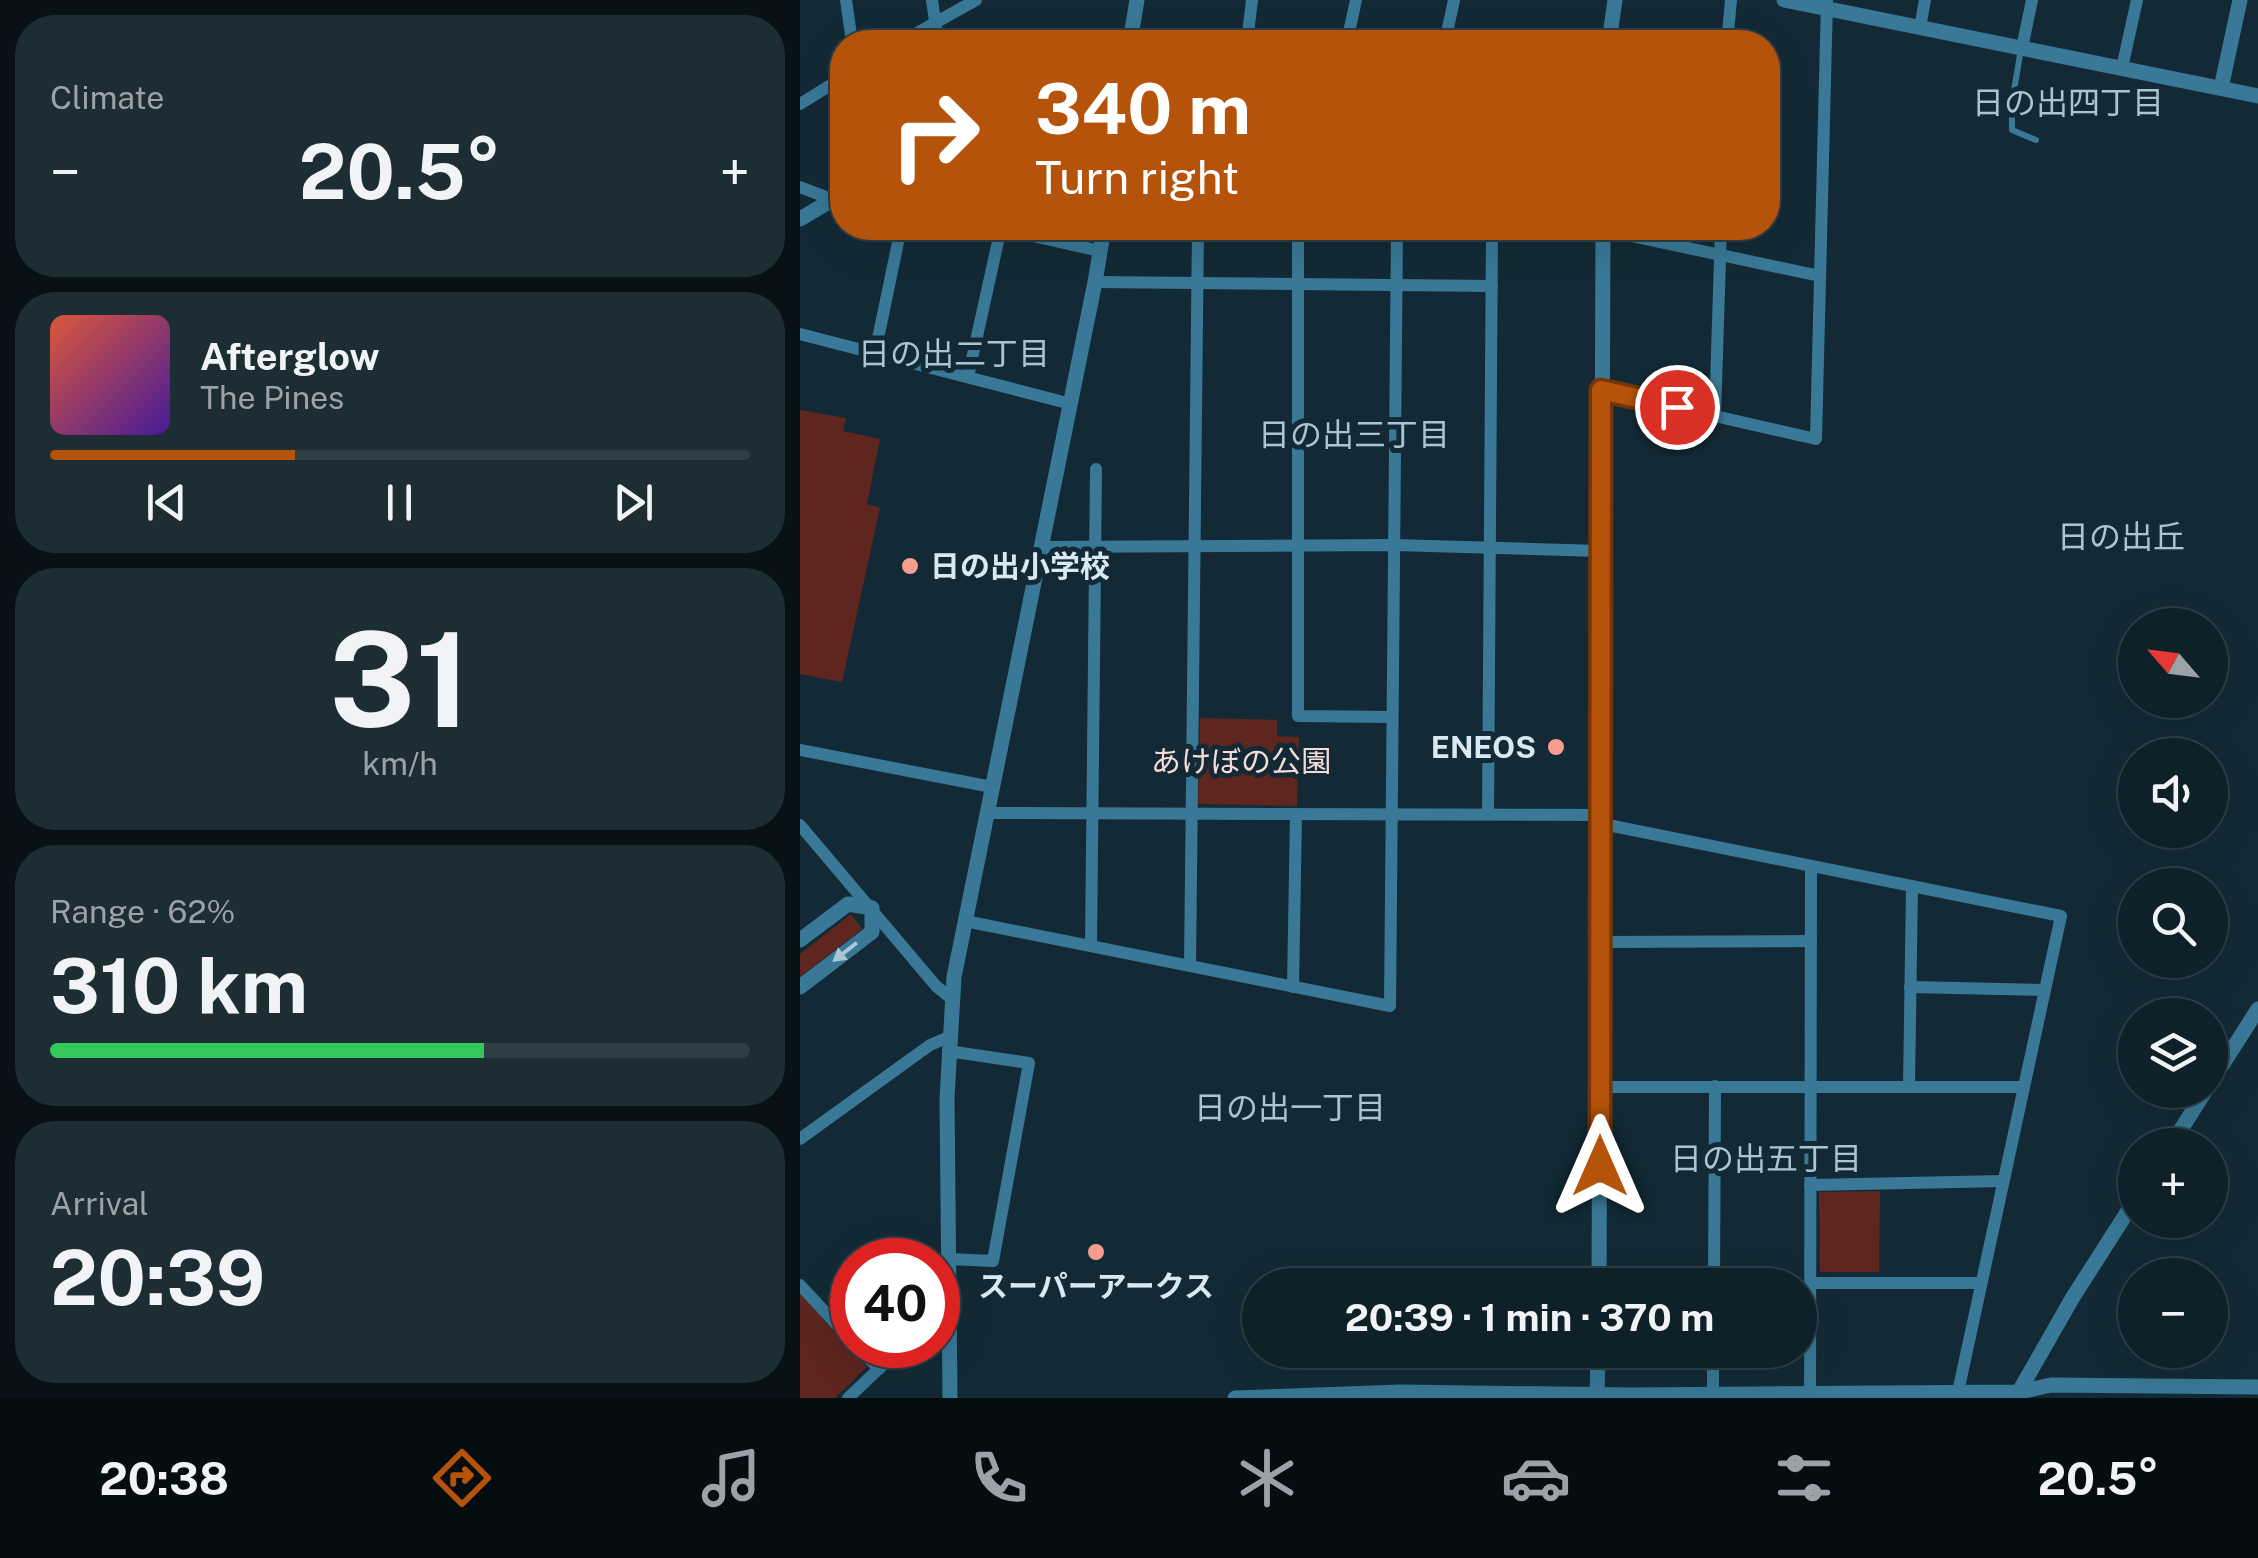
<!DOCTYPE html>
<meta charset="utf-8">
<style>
body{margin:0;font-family:"Public Sans","Noto Sans JP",sans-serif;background:#1c2d34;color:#f1f3f6;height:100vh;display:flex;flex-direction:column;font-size:38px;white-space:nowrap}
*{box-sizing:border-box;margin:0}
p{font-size:32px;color:#9ba3a8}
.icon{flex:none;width:55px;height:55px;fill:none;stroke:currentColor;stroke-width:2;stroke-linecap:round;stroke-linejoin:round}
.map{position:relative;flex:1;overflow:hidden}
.details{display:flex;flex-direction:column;gap:15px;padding:15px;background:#081216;width:800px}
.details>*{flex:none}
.top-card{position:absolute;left:30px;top:30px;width:950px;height:210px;border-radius:40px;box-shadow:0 10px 40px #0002,0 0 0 2px #2e3e45;background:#b45309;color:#fff;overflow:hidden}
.needle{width:65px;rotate:298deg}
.tools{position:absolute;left:1318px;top:608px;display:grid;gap:20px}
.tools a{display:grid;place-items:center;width:110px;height:110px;border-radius:50%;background:#0e2028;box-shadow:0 10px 40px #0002,0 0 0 2px #2e3e45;font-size:50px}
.speed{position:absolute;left:30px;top:1238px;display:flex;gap:20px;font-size:50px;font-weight:700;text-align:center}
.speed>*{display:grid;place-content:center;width:130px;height:130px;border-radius:50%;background:#0e2028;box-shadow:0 10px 40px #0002,0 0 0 2px #2e3e45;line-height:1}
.speed .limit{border:15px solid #d22;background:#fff;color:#111}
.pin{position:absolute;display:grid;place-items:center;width:85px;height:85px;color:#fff;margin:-42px;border:5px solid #fff;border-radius:50%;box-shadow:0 2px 10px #0007}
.me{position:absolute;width:110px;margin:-55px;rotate:0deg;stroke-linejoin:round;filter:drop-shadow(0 0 8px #0008)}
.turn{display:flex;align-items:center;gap:35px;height:210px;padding:0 40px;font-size:45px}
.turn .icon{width:130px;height:130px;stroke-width:2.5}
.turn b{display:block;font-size:70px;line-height:85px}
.big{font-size:75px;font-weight:700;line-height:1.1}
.details .card{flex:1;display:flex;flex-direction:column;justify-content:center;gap:15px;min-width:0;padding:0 35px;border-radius:40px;background:#1c2d34}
.details .dial{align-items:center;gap:0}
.dial b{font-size:130px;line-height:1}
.song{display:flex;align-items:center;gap:30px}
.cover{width:120px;height:120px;border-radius:15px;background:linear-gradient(135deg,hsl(10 70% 55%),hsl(260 70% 35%))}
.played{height:10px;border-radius:5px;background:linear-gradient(90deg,#b45309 35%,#2e3e45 35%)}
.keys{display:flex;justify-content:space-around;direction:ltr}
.heat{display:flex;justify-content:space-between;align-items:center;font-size:55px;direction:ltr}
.charge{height:15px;border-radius:8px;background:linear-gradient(90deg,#34c759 62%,#2e3e45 0)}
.trip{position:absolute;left:442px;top:1268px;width:575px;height:100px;border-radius:50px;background:#0e2028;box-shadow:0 10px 40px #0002,0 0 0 2px #2e3e45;font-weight:700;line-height:100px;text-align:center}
.tabs{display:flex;height:160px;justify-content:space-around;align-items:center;background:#060d10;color:#9ba3a8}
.tabs .icon{width:70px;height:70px}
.tabs .active{color:#b45309}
.tabs b{font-size:45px;color:#f1f3f6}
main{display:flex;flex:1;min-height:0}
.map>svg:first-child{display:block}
</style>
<main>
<section class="details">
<div class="card"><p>Climate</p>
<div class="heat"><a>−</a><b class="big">20.5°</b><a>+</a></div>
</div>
<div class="card">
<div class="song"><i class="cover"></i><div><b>Afterglow</b><p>The Pines</p></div></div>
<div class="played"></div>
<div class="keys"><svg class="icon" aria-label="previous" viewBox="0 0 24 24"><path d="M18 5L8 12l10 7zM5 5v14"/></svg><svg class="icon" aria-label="pause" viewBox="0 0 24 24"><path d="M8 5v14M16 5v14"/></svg><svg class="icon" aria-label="next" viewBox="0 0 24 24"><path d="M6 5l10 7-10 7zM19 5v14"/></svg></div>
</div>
<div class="card dial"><b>31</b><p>km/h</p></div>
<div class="card"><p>Range · 62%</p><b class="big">310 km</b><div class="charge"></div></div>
<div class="card"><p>Arrival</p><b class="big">20:39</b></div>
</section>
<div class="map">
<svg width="1458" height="1398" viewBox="0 0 1458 1398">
<rect width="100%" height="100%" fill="#132a36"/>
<!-- green -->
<g fill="#5e261e">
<path d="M0 410 46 418 43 431 80 439 67 504 80 508 42 682 0 674Z"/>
<path d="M400 718 477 720V736L499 737 497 806 398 804Z"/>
<path d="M51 914 62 929 0 977V954Z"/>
<path d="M1080 1191 1079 1272H1020L1019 1192Z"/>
<path d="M0 1294 67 1367 35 1398H0Z"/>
</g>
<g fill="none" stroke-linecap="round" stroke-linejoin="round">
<!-- service -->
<path stroke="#397997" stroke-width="6" d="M1221 49 1212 102V130L1236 140"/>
<!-- minor -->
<g stroke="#397997" stroke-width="12">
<path d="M46 0 52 42"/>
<path d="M132 0 138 42"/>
<path d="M1120 27 1125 0"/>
<path d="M101 42 176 0"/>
<path d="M447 42 452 0"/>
<path d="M547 42 556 0"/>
<path d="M645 42 654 0"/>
<path d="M927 42 931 0"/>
<path d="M1222 48 1232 0"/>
<path d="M1322 68 1337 0"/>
<path d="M0 104 42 78"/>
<path d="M0 187 34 200"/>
<path d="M198 228 300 251"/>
<path d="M498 228V716L592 717"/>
<path d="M803 230 1020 276"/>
<path d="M295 282 692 286"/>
<path d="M0 334 271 404"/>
<path d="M75 353 101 228"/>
<path d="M168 377 201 228"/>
<path d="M801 390 1016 439 1027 0"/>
<path d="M915 416 921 228"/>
<path d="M242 547 594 545 800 551"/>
<path d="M0 750 192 787"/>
<path d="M187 813 803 815"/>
<path d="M688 814 692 228"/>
<path d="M803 824 1261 916 1158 1392"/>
<path d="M0 825 136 986 152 999"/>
<path d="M165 921 590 1006 597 228"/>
<path d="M802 942 1011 941"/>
<path d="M291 946 296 469"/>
<path d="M390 966 398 228"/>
<path d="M493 987 496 814"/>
<path d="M1110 987 1245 990"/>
<path d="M148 1051 229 1063 193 1261 149 1259"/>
<path d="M1109 1086 1112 886"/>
<path d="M801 1087H1224"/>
<path d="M0 1139 130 1045 149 1037"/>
<path d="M1010 1185 1203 1181"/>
<path d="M1010 1283H1181"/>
<path d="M0 1285 52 1341"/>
<path d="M914 1285 915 1086"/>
<path d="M56 1345 79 1369"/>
<path d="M48 1398 104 1345"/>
<path d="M913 1398V1350"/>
<path d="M1010 1398 1011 866"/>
</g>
<!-- tertiary -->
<g stroke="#397997" stroke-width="15">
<path d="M984 0 1458 96"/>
<path d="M330 42 337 0"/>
<path d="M809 42 815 0"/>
<path d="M1421 88 1440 0"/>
<path d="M0 219 42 194"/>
<path d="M0 940 48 904 72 908V932L0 987"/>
<path d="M1410 1084 1458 1009"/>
<path d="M1371 1145 1406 1090"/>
<path d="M799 1285 803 228"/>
<path d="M1217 1395 1273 1297 1335 1200"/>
<path d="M150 1398 147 1098 154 977 295 282 304 228"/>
<path d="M435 1398 600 1392 832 1395 1219 1392 1251 1385 1458 1387"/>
<path d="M797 1398 798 1350"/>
</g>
</g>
<!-- one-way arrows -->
<defs><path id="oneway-solid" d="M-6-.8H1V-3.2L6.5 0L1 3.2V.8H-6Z" transform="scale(2.5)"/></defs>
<use fill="#aac7d5" href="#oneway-solid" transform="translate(45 952) rotate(142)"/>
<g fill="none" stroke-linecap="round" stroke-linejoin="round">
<defs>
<path id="route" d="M800 1166 801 390 877 407"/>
</defs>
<!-- route casing -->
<use href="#route" stroke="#753606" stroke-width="25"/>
<!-- route -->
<use href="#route" stroke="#b45309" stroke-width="18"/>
</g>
<!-- markers -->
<g fill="#f59d8e" stroke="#132a36" stroke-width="4">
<circle cx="110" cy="566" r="10"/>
<circle cx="756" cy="747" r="10"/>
<circle cx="296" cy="1252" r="10"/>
</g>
<g text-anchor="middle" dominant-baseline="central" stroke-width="10" stroke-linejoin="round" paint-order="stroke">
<!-- poi labels -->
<g font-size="30" font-weight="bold" fill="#dae8f0" stroke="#132a36" text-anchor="start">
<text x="130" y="566">日の出小学校</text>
<text x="736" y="747" text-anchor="end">ENEOS</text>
<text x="296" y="1286" text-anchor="middle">スーパーアークス</text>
</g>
<!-- park labels -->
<g font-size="30" fill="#f6dcd7" stroke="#132a36">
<text x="441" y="761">あけぼの公園</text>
</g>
<!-- neighbourhood labels -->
<g font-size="32" fill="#a9c5d3" stroke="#132a36">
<text x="1268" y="102">日の出四丁目</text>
<text x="154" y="353">日の出二丁目</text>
<text x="554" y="434">日の出三丁目</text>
<text x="1321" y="536">日の出丘</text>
<text x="490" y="1107">日の出一丁目</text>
<text x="966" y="1158">日の出五丁目</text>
</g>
</g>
</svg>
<div class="tools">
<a><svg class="needle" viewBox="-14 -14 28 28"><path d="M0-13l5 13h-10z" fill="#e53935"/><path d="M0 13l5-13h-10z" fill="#9ba3a8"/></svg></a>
<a><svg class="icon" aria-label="sound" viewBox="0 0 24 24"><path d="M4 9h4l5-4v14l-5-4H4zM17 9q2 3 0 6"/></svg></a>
<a><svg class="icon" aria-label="search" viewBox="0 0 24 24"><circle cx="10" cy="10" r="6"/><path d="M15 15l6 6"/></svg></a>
<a><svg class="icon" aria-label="layers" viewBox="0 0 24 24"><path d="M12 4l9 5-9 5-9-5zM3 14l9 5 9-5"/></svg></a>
<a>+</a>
<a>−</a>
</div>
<div class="speed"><div class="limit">40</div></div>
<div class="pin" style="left:877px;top:407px;background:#d93025"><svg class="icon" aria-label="arrive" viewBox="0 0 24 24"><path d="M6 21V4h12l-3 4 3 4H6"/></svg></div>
<svg class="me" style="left:800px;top:1166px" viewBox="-20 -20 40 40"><path d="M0-17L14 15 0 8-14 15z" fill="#b45309" stroke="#fff" stroke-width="4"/></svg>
<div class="trip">20:39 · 1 min · 370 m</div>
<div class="top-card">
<div class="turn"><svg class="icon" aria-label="right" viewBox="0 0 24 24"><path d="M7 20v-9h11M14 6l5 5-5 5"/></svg><div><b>340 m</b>Turn right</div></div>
</div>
</div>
</main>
<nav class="tabs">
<b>20:38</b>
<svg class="icon active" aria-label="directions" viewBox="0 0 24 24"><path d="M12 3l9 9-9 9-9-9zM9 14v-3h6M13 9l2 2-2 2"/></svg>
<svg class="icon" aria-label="music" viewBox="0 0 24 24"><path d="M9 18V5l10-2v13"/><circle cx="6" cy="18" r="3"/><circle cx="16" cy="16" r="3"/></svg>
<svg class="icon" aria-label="phone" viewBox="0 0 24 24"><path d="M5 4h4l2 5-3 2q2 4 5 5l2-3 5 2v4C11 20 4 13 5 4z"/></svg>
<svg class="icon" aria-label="climate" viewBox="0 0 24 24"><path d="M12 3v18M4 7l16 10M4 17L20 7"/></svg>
<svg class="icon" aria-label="car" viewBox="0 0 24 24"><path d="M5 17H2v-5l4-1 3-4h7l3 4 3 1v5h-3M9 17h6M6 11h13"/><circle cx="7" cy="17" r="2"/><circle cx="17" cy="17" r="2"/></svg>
<svg class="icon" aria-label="filters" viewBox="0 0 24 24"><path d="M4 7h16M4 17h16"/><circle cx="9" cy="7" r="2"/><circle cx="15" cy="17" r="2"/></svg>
<b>20.5°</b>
</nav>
